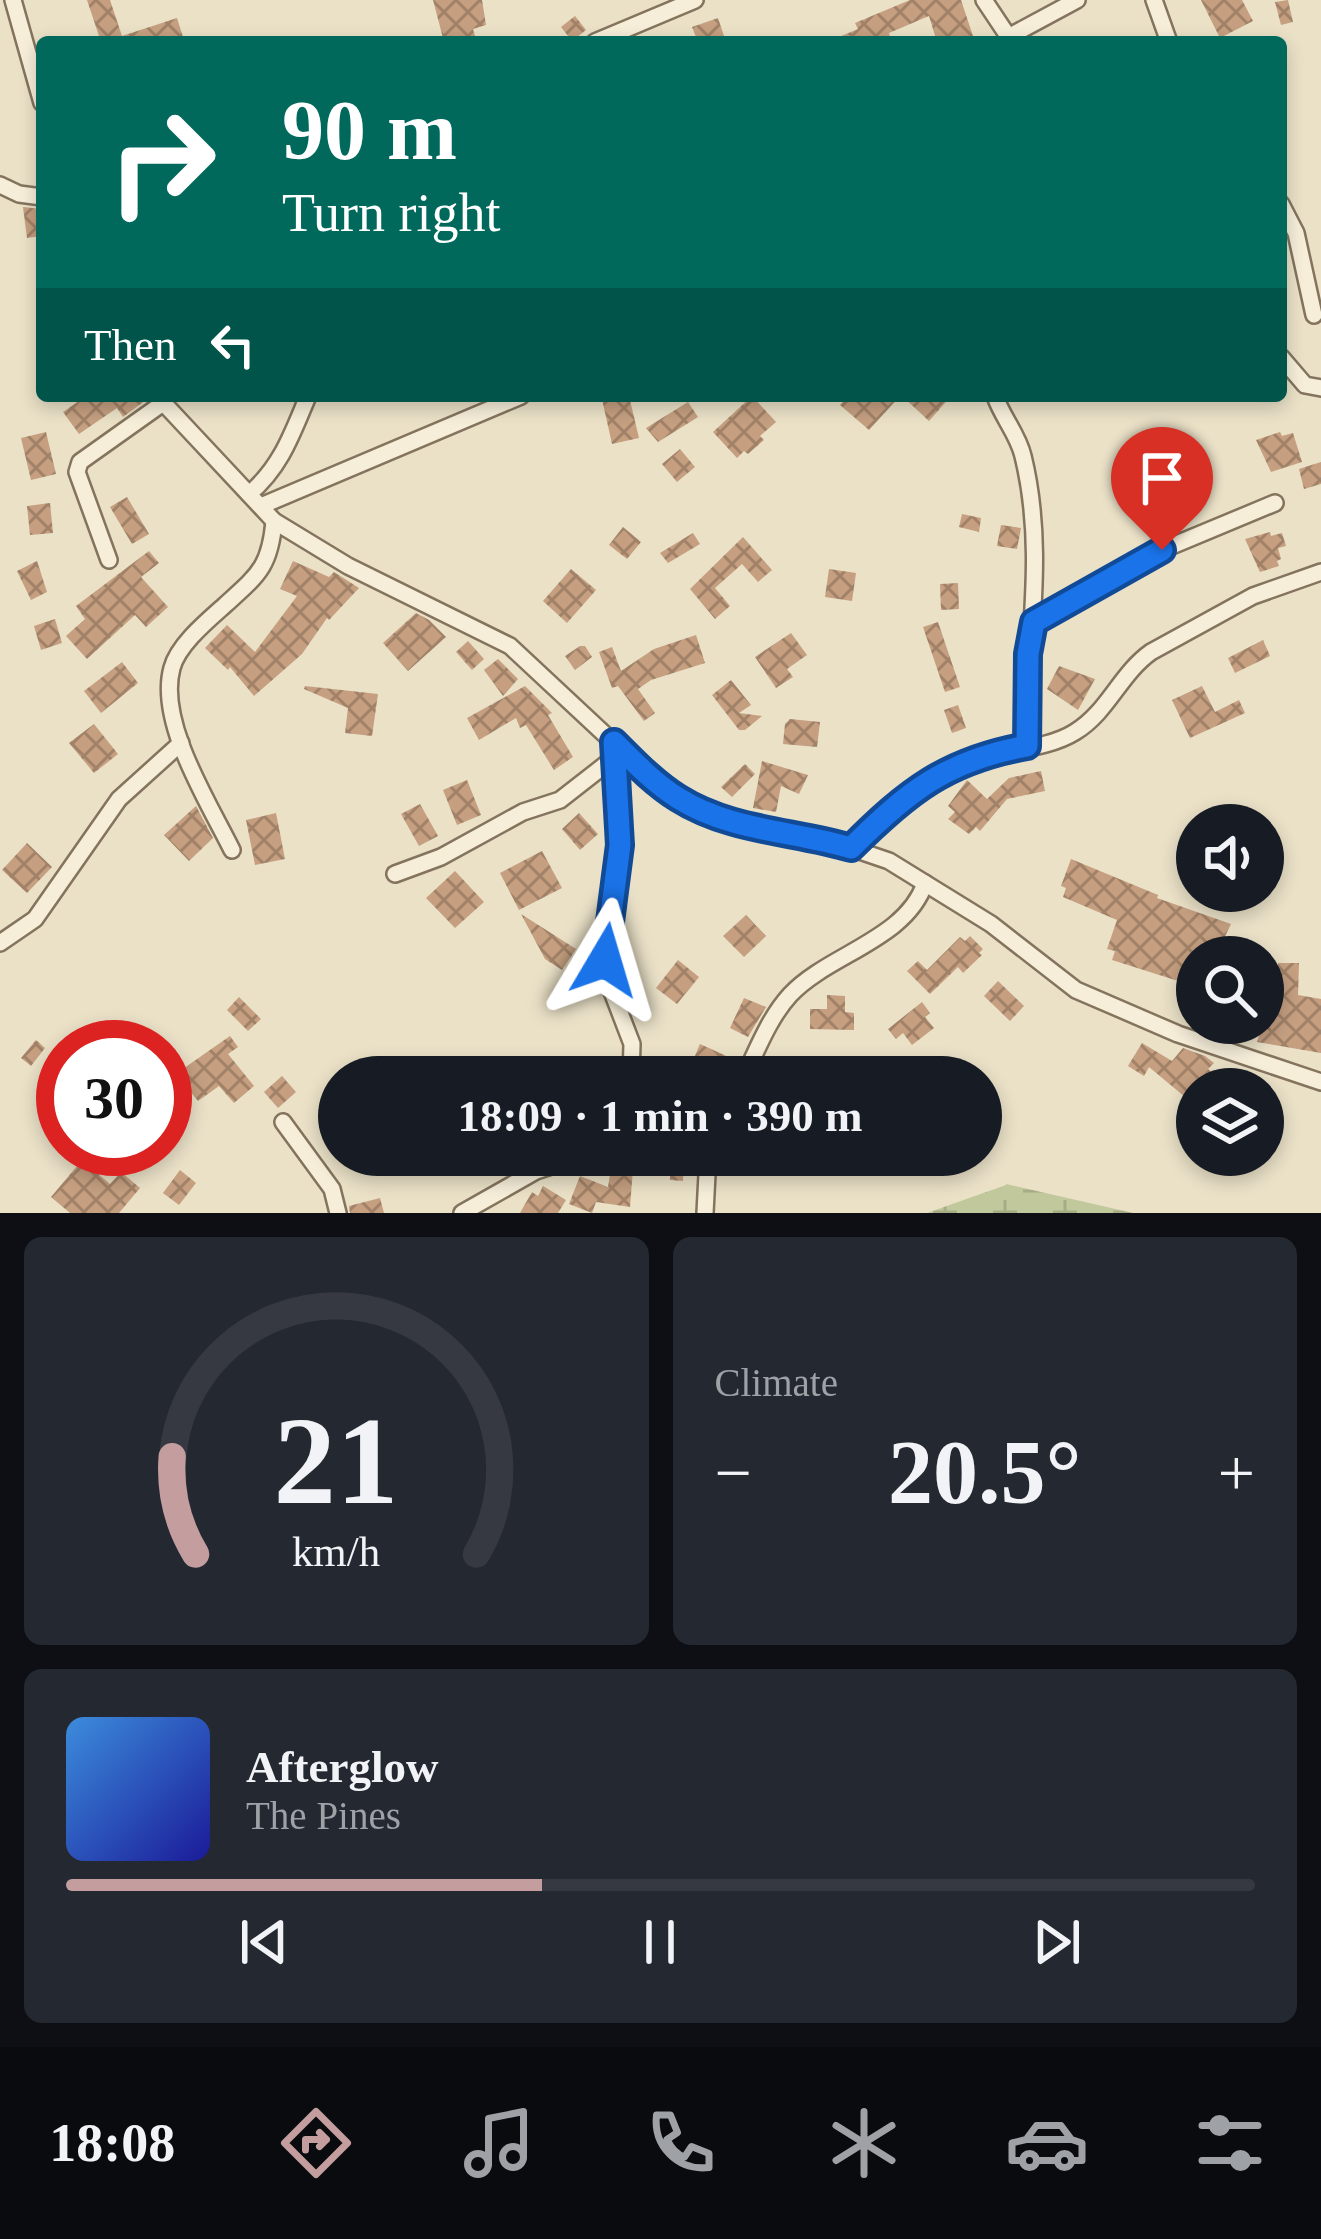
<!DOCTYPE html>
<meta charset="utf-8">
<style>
body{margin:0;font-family:Georgia,serif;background:#242831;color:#f1f3f6;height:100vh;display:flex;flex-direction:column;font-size:45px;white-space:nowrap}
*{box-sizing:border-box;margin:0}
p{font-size:39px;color:#9ea1a6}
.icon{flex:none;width:66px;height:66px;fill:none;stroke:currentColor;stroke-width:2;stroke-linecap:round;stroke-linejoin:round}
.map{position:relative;height:1213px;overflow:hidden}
.details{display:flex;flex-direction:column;gap:24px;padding:24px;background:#0d0f14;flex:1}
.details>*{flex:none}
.hud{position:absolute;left:36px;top:36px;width:1251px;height:366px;border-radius:12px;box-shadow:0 6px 18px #0003;background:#00695c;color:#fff;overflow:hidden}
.fabs{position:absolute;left:1176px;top:804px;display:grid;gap:24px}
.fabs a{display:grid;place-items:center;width:108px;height:108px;border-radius:50%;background:#171b24;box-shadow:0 6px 18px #0003;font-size:60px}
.speed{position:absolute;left:36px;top:1020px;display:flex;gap:24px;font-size:60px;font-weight:700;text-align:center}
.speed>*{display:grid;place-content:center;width:156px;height:156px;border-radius:50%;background:#171b24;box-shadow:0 6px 18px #0003;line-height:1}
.speed .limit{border:18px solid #d22;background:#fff;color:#111}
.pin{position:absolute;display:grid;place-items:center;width:102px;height:102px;color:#fff;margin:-123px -51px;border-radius:50% 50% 50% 0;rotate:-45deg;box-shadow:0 0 12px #0007}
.pin .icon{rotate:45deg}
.me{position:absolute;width:132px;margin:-66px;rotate:7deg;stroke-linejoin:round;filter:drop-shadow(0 0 9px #0008)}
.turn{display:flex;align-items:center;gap:42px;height:252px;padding:0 48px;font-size:54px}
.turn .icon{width:156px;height:156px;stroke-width:2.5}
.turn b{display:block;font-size:84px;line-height:102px}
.then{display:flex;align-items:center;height:114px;padding:0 48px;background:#0003;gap:24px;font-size:45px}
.big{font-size:90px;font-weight:600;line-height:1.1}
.details .tile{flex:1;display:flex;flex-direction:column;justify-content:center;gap:18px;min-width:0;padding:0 42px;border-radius:18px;background:#242831}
.details .dial{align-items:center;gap:0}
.dial svg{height:312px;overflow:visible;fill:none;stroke:#363941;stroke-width:7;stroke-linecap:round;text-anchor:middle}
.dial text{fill:#f1f3f6;stroke:none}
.song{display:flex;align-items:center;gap:36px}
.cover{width:144px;height:144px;border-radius:18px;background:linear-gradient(135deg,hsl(210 70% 55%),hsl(240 70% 35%))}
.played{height:12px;border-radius:6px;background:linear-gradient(90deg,#c49e9e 40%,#363941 40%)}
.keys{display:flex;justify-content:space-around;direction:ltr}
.heat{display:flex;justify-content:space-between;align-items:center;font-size:66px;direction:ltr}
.details .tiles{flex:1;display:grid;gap:24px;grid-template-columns:1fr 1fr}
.tile:last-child{grid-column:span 2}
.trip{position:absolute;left:318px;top:1056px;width:684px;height:120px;border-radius:60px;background:#171b24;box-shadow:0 6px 18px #0003;font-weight:600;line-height:120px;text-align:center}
.tab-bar{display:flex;height:192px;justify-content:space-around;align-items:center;background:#090b0e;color:#9ea1a6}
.tab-bar .icon{width:84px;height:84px}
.tab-bar .current{color:#c49e9e}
.tab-bar b{font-size:54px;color:#f1f3f6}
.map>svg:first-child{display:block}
</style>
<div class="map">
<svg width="1321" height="1213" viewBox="0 0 1321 1213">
<defs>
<pattern id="wetland-marsh" width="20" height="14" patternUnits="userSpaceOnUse" patternTransform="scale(3)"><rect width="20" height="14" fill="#c1c89b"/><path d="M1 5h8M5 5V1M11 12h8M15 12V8" fill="none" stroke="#a6ac85"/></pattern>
<pattern id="building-cross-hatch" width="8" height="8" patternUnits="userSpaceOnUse" patternTransform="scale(3)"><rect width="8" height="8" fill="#c59f80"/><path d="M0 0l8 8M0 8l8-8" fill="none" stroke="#a18268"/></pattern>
</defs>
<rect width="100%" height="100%" fill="#eae1c7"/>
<!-- wetland -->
<path fill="url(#wetland-marsh)" d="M1006 1185V1184L1133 1213H927Z"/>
<!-- building -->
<g fill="url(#building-cross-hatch)">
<path d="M87 0H110L122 36 177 18 183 37 166 42H101Z"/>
<path d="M433 0H482L486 25 473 29 475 36 444 42Z"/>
<path d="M910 0H961L975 42H937L929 16 889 33 891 42H827L858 29 855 23Z"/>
<path d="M1201 0H1242L1253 21 1220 38Z"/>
<path d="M1288 0 1293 22 1281 25 1275 2Z"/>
<path d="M575 16 586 30 572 41 561 27Z"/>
<path d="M718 18 726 42H698L692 27Z"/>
<path d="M23 207 42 209V236L27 238Z"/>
<path d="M86 396H145L146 400 123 417 117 408 79 434 63 412Z"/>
<path d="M616 396H629L639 438 612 444 602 399Z"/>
<path d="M752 396 776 422 760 436 764 440 748 454 744 451 737 458 713 432Z"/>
<path d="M848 396H900L869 430 840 405Z"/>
<path d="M902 396H951L929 421Z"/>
<path d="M688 402 698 417 658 442 646 428Z"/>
<path d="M46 432 56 474 31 480 21 438Z"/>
<path d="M1280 432 1282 436 1293 433 1302 462 1271 472 1256 440Z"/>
<path d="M680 449 695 467 677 482 662 464Z"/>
<path d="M1321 462V484L1304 489 1299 469Z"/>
<path d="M1163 494 1164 499 1175 495 1179 508 1172 511 1175 522 1170 523 1172 528 1154 534 1150 522 1145 524 1139 502Z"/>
<path d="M127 497 149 534 132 544 110 507Z"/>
<path d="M50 503 53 533 30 535 27 506Z"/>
<path d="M962 514 981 518 979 532 959 527Z"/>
<path d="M1001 525 1021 528 1017 549 997 546Z"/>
<path d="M623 527 641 542 627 559 609 545Z"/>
<path d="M1270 532 1271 536 1282 533 1286 546 1278 548 1281 559 1277 561 1279 566 1260 572 1245 539Z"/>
<path d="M693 533 700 544 668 563 660 553Z"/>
<path d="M743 537 772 570 758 582 742 564 715 588 730 606 715 619 690 589Z"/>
<path d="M149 551 159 563 141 577 168 607 146 627 135 615 87 659 66 636 85 619 76 606Z"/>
<path d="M37 561 47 592 31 600 17 571Z"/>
<path d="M293 561 329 577 334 572 359 588 329 620 327 618 302 654 254 696 230 667 228 670 205 648 227 625 255 652 297 596 280 589Z"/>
<path d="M571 569 596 590 567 623 543 601Z"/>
<path d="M829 569 856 573 852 601 825 597Z"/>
<path d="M958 583 959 609 941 610 940 584Z"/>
<path d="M416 613 429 620 446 637 408 671 383 643Z"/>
<path d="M55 619 62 643 41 650 34 626Z"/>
<path d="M938 622 960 687 945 692 923 627Z"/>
<path d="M791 633 807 655 787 669 793 677 776 688 755 657Z"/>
<path d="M696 635 705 663 651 680 638 689 655 713 644 721 618 686 612 688 599 652 612 647 621 671 654 649Z"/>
<path d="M1263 640 1270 656 1235 673 1228 658Z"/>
<path d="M468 641 484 659 472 670 456 652Z"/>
<path d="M580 646H585L592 657 575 670 565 656Z"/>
<path d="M498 659 518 679 503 696 484 670Z"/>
<path d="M122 662 138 683 101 713 84 691Z"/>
<path d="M1059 666 1095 679 1078 710 1047 689Z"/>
<path d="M731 680 751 705 739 713 762 716 745 730H739L712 695Z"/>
<path d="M305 686 378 694 372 736 345 733 348 708 304 689Z"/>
<path d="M525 686 552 713 548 715 573 757 554 770 526 725 520 728 516 718 479 740 467 718Z"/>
<path d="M1202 686 1215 712 1239 700 1245 713 1190 738 1172 700Z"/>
<path d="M958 705 966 728 952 733 944 710Z"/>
<path d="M790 719 820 722 817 747 783 744 785 724Z"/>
<path d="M94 724 118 754 94 773 69 743Z"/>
<path d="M762 761 808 775 799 794 781 786 776 812 753 808Z"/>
<path d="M745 764 755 774 732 797 721 787Z"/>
<path d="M1041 771 1045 791 1007 799 980 831 976 827 969 834 948 819 955 812 948 806 967 780 987 799 1009 778Z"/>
<path d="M467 780 481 815 457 825 443 790Z"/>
<path d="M420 804 438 836 419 846 401 814Z"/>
<path d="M196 806 213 838 189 861 164 835Z"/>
<path d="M276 813 285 859 255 865 246 820Z"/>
<path d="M579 813 598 834 580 850 562 829Z"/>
<path d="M27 843 52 867 27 893 2 870Z"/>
<path d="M542 851 562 888 519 910 500 873Z"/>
<path d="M1071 859 1158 895 1157 898 1231 924 1215 957H1197V987L1112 960 1115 951 1107 949 1117 920 1063 897 1066 888 1061 886Z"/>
<path d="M455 871 484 902 455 928 426 898Z"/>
<path d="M521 914 576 949 562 970 545 959Z"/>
<path d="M746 915 766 936 744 957 723 936Z"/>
<path d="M970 936 983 949 979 953 982 955 963 973 958 967 930 994 907 971 918 961 927 970 960 937 965 941Z"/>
<path d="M678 960 699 977 677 1004 656 988Z"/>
<path d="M1278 963H1299L1298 995 1321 999V1053L1257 1042 1263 1023V976L1277 980Z"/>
<path d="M998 981 1024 1006 1010 1021 984 996Z"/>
<path d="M827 995 845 996V1012L854 1013V1030L810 1029V1009H827Z"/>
<path d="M239 997 261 1019 248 1031 227 1010Z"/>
<path d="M744 998 766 1007 748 1037 730 1028Z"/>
<path d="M922 1002 930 1013 925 1017 934 1028 912 1045 903 1033 896 1039 888 1029Z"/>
<path d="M230 1036 238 1047 228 1054 254 1086 234 1103 219 1086 198 1101 189 1090 165 1108V1089L180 1077 177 1073Z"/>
<path d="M36 1040 45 1048 31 1066 21 1058Z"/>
<path d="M1142 1043 1172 1061 1183 1048 1205 1056 1214 1063 1208 1069 1222 1081 1215 1089H1197V1107L1149 1067 1144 1076 1128 1066Z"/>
<path d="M700 1044 733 1059 725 1077H686Z"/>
<path d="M282 1076 296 1092 278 1108 264 1092Z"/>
<path d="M613 1155 634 1156 630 1207 596 1202 592 1213 569 1204 580 1176 608 1187Z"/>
<path d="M671 1158H684L683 1181 670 1180Z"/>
<path d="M82 1160 110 1184 121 1172 140 1188 119 1213H70L51 1197Z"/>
<path d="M180 1170 196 1183 179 1205 163 1193Z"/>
<path d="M543 1186 566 1200 558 1213H520L532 1192 538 1196Z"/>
<path d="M380 1198 384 1213H350L349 1206Z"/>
</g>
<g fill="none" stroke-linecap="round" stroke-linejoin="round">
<defs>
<g id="street">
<path d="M13 0 42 103"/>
<path d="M984 0 1012 42"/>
<path d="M1154 0 1169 42"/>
<path d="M1010 36 1077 0"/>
<path d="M595 42 695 0"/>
<path d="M0 185 19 194 42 197"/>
<path d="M1281 204 1296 233 1314 315"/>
<path d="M1281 357 1305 385 1321 388"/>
<path d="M157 396 274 521 348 566 510 646 644 771 677 797 738 823 845 846 889 861 991 924 1076 990 1178 1034 1321 1082"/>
<path d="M995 396C1002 417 1018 434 1023 456 1047 553 1026 647 1026 746"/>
<path d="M249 494C281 467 292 434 308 396"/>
<path d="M261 506 521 396"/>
<path d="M109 560 77 472 80 462 163 403"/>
<path d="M1035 622 1162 550 1275 503"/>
<path d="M614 742 620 845 605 960 609 984 632 1044 631 1077"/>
<path d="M851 848C888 811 927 773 978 758 1009 749 1048 749 1075 732 1108 712 1120 674 1151 652L1253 596 1321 572"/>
<path d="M232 850C209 803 157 722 172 668 178 645 207 621 225 605 258 575 270 567 274 521"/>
<path d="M395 874 441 857 523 812 560 800 615 757"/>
<path d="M0 943 35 919 119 799 181 743"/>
<path d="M744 1077C757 1050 769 1018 790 995 828 954 906 940 925 883"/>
<path d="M283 1122 332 1189 338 1213"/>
<path d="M462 1213 536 1171 585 1155"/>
<path d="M705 1213 708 1155"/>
</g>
</defs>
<!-- street casing -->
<use href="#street" stroke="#84745e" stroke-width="20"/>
<!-- street -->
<use href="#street" stroke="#f6eed9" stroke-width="15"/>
</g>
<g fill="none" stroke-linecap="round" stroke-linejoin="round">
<defs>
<path id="route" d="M605 960 620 845 614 742C634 762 654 783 678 798 730 831 794 831 851 848 907 792 947 760 1027 746L1028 654 1034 622 1162 550"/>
</defs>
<!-- route casing -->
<use href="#route" stroke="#114b97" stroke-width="30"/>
<!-- route -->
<use href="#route" stroke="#1a73e8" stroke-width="21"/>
</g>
</svg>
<div class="fabs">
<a><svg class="icon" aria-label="sound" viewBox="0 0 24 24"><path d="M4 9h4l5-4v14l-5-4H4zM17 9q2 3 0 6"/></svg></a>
<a><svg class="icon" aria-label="search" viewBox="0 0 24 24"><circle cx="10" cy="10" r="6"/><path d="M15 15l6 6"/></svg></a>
<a><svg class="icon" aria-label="layers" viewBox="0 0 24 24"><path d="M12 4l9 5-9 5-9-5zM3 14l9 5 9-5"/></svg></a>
</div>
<div class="speed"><div class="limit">30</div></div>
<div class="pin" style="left:1162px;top:550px;background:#d93025"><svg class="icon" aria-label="arrive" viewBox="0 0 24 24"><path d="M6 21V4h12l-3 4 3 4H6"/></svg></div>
<svg class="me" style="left:605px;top:960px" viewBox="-20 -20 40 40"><path d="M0-17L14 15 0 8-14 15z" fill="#1a73e8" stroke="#fff" stroke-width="4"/></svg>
<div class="trip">18:09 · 1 min · 390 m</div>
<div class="hud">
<div class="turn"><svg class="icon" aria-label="right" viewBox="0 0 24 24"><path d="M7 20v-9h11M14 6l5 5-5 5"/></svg><div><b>90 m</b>Turn right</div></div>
<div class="then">Then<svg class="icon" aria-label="left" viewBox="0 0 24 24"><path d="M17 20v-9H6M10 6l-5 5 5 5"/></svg></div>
</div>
</div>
<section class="details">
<div class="tiles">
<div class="tile dial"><svg viewBox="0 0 100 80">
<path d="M14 69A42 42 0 1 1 86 69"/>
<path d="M14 69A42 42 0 0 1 8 44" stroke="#c49e9e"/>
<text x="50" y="56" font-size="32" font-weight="700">21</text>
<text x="50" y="72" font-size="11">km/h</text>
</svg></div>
<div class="tile"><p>Climate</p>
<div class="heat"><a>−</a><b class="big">20.5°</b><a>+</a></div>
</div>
<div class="tile">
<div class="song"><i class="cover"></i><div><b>Afterglow</b><p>The Pines</p></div></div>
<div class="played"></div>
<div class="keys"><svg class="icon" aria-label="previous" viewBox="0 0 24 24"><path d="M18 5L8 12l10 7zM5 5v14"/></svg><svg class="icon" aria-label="pause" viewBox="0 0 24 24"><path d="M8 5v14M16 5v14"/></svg><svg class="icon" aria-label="next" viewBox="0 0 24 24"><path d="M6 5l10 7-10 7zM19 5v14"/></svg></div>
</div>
</div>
</section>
<nav class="tab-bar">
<b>18:08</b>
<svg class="icon current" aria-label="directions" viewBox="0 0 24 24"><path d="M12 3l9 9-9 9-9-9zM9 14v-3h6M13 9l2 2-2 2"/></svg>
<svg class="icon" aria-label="music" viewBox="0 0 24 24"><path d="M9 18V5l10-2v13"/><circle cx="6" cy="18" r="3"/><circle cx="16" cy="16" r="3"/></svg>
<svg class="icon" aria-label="phone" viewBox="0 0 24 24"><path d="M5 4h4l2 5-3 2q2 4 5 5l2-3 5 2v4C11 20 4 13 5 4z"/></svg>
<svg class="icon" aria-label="climate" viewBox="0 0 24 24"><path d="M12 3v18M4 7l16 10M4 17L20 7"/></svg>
<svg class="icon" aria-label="car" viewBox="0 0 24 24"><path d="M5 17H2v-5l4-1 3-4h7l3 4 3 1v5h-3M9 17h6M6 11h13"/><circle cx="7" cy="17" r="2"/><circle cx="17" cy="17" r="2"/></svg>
<svg class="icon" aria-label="filters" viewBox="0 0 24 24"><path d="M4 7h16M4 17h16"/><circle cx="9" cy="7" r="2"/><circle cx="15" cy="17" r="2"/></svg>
</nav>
